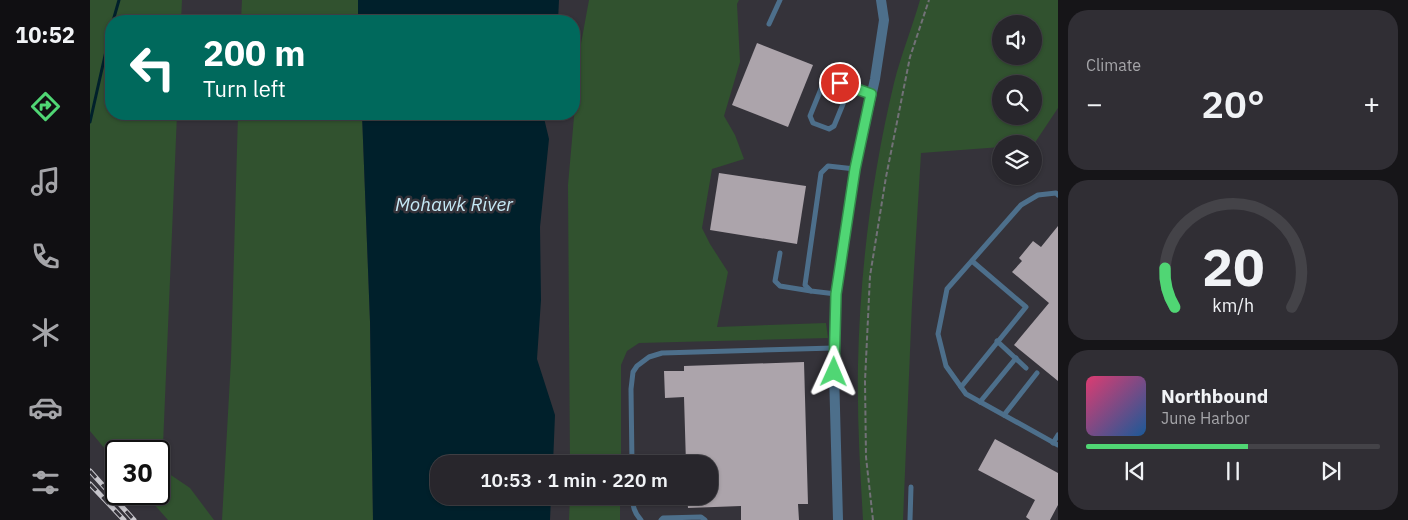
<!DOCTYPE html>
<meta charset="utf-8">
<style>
body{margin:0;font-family:"IBM Plex Sans",sans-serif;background:#302e34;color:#f1f3f6;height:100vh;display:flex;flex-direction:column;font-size:19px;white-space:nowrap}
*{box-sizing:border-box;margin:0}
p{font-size:16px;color:#a5a5a9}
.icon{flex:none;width:28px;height:28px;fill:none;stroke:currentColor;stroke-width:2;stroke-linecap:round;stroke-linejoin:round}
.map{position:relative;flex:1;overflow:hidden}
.drawer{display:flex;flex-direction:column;gap:10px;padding:10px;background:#161518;width:350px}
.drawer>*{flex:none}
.hud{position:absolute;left:15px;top:15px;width:475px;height:105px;border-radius:20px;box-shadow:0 1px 4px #0004,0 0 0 1px #444348;background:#00695c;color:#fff;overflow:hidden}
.fabs{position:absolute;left:902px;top:15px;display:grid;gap:10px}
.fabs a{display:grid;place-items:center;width:50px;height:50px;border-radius:50%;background:#28262c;box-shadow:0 1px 4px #0004,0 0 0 1px #444348;font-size:25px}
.speed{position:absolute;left:15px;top:440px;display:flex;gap:10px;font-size:25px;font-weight:700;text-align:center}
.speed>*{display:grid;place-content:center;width:65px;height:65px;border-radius:50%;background:#28262c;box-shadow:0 1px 4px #0004,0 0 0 1px #444348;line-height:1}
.speed .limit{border:2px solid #111;border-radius:8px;background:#fff;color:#111}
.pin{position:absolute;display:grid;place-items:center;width:42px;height:42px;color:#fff;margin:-21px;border:2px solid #fff;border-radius:50%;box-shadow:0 1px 5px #0007}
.me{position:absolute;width:55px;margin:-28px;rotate:1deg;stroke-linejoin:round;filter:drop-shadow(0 0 4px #0008)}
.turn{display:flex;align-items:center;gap:18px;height:105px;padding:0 15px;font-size:22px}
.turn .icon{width:65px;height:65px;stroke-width:2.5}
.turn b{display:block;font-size:35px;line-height:42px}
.big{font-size:38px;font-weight:600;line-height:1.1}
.drawer .card{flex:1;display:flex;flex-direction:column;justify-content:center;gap:8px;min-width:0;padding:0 18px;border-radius:20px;background:#302e34}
.drawer .dial{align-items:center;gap:0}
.dial svg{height:130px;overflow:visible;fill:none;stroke:#444348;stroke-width:7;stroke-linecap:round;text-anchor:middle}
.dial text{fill:#f1f3f6;stroke:none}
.song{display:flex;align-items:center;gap:15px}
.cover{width:60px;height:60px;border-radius:8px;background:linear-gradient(135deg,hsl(340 70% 55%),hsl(210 70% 35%))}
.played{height:5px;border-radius:2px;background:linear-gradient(90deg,#50d674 55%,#444348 55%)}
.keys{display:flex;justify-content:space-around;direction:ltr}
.heat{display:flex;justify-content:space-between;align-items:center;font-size:28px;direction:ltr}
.trip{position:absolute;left:340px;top:455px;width:288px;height:50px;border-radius:20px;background:#28262c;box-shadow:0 1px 4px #0004,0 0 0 1px #444348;font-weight:600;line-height:50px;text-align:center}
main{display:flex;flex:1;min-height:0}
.dock{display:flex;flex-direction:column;width:90px;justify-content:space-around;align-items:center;background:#100f12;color:#a5a5a9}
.dock .icon{width:35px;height:35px}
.dock .current{color:#50d674}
.dock b{font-size:22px;color:#f1f3f6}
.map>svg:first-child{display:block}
</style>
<main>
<nav class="dock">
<b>10:52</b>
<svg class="icon current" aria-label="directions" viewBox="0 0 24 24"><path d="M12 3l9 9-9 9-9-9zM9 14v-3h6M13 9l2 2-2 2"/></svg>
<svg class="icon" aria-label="music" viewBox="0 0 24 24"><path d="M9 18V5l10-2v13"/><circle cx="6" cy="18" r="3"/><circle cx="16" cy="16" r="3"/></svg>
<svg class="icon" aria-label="phone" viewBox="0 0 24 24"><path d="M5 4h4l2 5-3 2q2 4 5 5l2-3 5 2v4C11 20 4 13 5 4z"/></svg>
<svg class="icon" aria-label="climate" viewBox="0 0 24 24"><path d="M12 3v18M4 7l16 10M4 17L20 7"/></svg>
<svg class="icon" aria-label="car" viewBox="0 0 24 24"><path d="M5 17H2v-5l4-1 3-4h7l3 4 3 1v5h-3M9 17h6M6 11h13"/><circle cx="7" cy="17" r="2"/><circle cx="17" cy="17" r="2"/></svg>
<svg class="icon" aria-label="filters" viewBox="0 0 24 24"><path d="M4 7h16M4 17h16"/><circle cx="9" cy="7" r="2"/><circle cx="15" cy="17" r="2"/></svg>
</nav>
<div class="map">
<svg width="968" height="520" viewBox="0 0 968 520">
<rect width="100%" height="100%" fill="#35333a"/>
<!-- green -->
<g fill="#31522f" fill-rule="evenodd">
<path d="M0 0H92L91 21H21V114H87L72 469 100 488 124 520H78L55 494H69V451H26V462L0 431Z"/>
<path d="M152 0H268V21H151Z"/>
<path d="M499 0H649L647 4 650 62 634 116 645 135 654 159 622 169 612 228 620 244 638 272 627 327 736 323 738 338 549 343 537 351 531 365V464H480L478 185 490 49Z"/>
<path d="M830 0H968V108L944 144H911V147L831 153 822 303 813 520H773C770 468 767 416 768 365 770 270 782 175 804 83 811 55 822 28 830 0ZM911 24H944V56H911ZM911 84H944V116H911Z"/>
<path d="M148 114H272L280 321 283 520H132L141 360Z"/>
<path d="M480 496H530V520H479Z"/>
</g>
<!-- water -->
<g fill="#00202b">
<path d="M268 0H469L468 21H268Z"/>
<path d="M272 114H453L459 139 450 227 451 300 447 359 465 415 463 464H349V496H461L460 520H283L280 321Z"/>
</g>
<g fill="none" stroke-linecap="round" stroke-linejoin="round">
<!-- stream -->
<g stroke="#00202b" stroke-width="3">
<path d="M23 21 29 0"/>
<path d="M0 122 21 29"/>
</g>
</g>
<!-- building -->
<g fill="#aca4ab">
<path d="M667 43 723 65 698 127 642 105Z"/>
<path d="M629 173 716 186 707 244 620 230Z"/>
<path d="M968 226V381L924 345 959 303 922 272 932 261 929 258 943 241 951 247Z"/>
<path d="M714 362 718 504H708L709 520H651V506L598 508 597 496H619V464H596L594 397 575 398 574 371H594V366Z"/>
<path d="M905 439 968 473V505L960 520H940L936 517 945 500 888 470Z"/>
</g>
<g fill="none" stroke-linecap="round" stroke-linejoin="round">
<!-- path -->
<path stroke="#727177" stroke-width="2" stroke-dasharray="5 2.5" stroke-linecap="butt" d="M783 520 776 457 775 381 780 276 796 177 820 57 839 0"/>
<!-- service -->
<g stroke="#4d6f8b" stroke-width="5">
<path d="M679 24 690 0"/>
<path d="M760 87 744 126 739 129 723 123 720 116 733 84 740 80 781 94"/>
<path d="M968 195 966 193 948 195 931 205 857 289 848 334 856 366 876 394 968 445"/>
<path d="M690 253 685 281 690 286 721 291"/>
<path d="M746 294 721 291 715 285 731 173 738 166 765 169"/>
<path d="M907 341 936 368"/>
<path d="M871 387 936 307 882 261"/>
<path d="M890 402 926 358"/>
<path d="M914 415 947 373"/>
<path d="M963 443 968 435"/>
<path d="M542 464 541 389 543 372 547 366 559 357 572 353 744 348"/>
<path d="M542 496C543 506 544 513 551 520"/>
<path d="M571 520 573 518 611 517 615 520"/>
<path d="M820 520 821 487"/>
</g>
<!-- minor -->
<path stroke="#4d6f8b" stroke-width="10" d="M748 520 744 372 746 294 765 169 785 79 794 20 791 0"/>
<defs>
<g id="rail">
<path d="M0 471 44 520"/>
<path d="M0 484 34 520"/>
</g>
</defs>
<!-- rail casing -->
<use href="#rail" stroke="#c7c6cc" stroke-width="5"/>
<!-- rail -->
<use href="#rail" stroke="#35333a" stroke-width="3" stroke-dasharray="9" stroke-linecap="butt"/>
</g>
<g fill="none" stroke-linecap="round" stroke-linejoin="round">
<defs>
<path id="route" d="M744 372 746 294 765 169 781 94 750 83"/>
</defs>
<!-- route casing -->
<use href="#route" stroke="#348b4b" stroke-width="12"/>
<!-- route -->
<use href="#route" stroke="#50d674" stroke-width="9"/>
</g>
<g text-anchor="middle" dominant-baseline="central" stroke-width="5" stroke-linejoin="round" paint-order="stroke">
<!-- water labels -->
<g font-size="19" font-style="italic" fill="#c6e9f6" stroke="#35333a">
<text x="364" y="204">Mohawk River</text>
</g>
</g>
</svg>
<div class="fabs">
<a><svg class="icon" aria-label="sound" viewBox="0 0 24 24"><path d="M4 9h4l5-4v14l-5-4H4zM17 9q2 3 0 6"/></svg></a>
<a><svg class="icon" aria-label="search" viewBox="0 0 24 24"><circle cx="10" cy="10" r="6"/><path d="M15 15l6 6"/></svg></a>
<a><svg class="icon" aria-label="layers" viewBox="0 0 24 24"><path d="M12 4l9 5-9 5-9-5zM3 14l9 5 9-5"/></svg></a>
</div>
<div class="speed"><div class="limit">30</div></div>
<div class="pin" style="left:750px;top:83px;background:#d93025"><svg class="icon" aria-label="arrive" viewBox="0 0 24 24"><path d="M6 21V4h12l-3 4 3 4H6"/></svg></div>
<svg class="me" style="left:744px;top:372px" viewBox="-20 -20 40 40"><path d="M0-17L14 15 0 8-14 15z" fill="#50d674" stroke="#fff" stroke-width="4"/></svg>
<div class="trip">10:53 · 1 min · 220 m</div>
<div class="hud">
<div class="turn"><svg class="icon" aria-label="left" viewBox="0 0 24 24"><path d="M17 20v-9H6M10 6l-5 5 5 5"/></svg><div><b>200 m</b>Turn left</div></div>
</div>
</div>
<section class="drawer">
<div class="card"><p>Climate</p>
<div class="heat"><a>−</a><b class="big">20°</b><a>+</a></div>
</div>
<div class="card dial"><svg viewBox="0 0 100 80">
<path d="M14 69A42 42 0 1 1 86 69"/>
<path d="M14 69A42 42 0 0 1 8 45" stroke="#50d674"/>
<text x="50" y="56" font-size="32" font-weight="700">20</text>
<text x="50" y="72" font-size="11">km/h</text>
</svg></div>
<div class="card">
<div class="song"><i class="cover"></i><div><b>Northbound</b><p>June Harbor</p></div></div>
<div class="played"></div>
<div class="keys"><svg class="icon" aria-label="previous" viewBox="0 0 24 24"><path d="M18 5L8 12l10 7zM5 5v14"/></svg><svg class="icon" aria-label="pause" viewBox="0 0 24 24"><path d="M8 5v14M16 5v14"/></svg><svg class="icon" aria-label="next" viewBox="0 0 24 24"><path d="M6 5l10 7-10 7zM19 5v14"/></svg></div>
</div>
</section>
</main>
